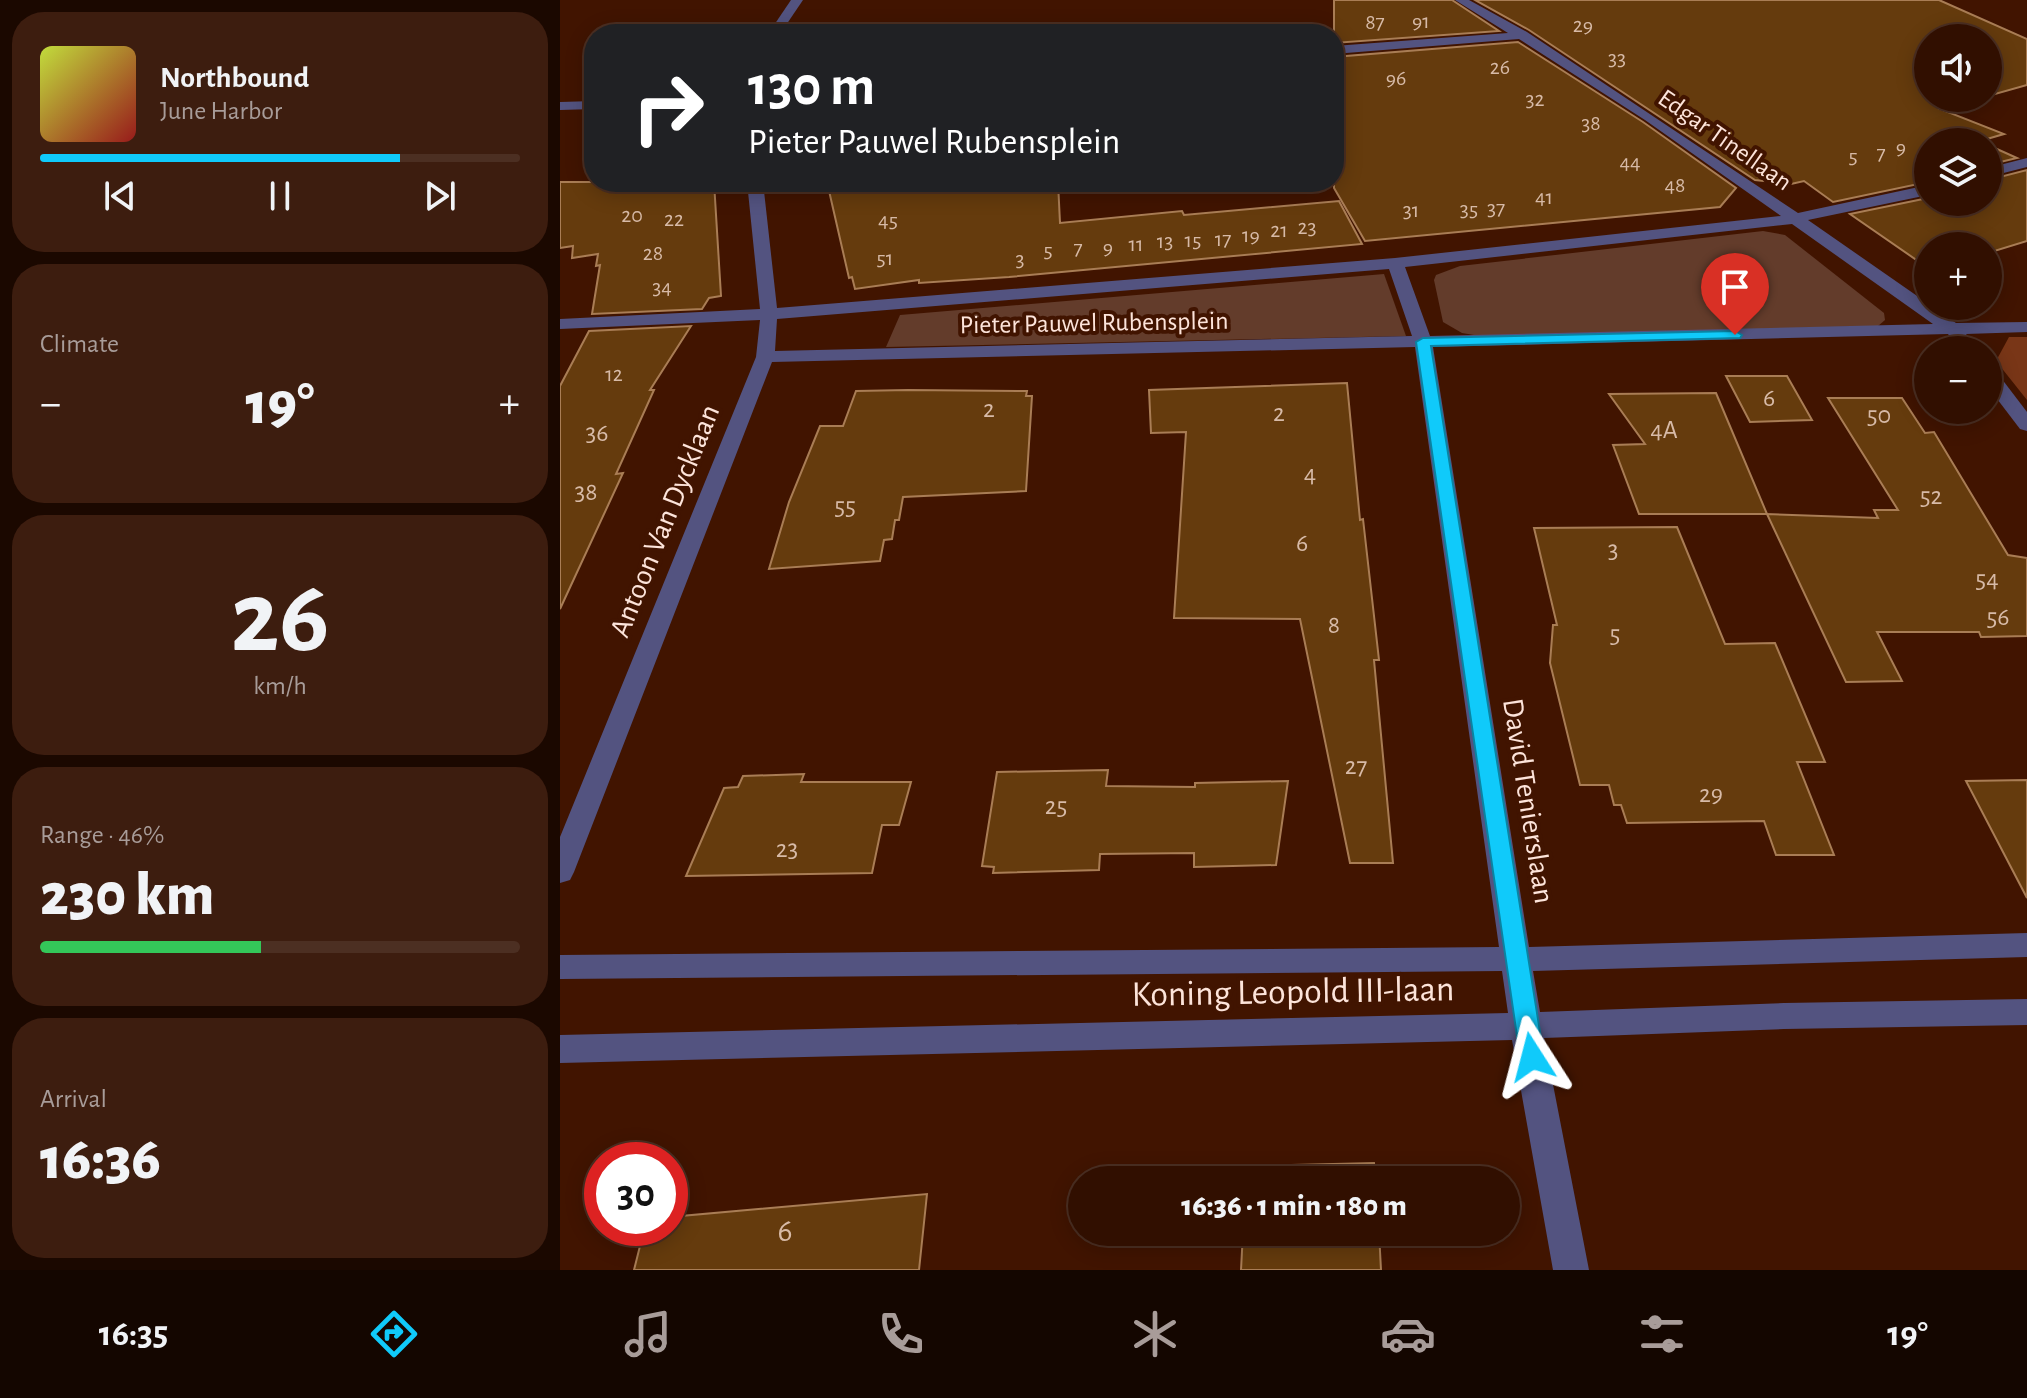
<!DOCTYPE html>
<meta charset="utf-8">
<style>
body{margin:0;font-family:"Alegreya Sans",sans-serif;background:#3d1d0f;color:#f1f3f6;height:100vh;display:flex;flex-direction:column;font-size:30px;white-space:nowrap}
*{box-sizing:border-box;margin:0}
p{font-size:26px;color:#a89c99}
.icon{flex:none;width:44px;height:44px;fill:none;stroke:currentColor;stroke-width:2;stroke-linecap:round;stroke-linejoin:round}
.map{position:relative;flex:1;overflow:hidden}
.details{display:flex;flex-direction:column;gap:12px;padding:12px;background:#1b0800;width:560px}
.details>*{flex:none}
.top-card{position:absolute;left:24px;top:24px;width:760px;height:168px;border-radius:32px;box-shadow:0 4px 20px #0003,0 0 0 2px #4c2f22;background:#202124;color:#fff;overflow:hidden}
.tools{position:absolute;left:1354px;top:24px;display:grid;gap:16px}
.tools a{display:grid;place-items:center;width:88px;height:88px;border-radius:50%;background:#310f00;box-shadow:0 4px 20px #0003,0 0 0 2px #4c2f22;font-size:40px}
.speed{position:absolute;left:24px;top:1142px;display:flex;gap:16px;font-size:40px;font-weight:700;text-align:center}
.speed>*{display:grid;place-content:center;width:104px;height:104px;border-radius:50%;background:#310f00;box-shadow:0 4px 20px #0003,0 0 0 2px #4c2f22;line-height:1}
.speed .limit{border:12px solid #d22;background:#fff;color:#111}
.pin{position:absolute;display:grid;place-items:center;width:68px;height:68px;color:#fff;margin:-82px -34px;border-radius:50% 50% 50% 0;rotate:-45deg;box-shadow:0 0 8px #0007}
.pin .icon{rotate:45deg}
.me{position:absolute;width:88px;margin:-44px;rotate:351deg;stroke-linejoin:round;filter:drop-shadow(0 0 6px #0008)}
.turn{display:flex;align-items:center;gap:28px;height:168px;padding:0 32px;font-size:36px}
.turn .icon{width:104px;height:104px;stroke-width:2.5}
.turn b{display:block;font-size:56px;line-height:68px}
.big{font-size:60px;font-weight:800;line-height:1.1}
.details .card{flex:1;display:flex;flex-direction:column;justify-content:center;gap:12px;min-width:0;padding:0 28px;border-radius:32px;background:#3d1d0f}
.details .dial{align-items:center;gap:0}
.dial b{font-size:104px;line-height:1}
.song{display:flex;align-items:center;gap:24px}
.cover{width:96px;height:96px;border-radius:12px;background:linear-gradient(135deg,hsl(70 70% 55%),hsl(0 70% 35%))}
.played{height:8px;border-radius:4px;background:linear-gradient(90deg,#10cafa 75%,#4c2f22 75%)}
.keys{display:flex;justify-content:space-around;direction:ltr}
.heat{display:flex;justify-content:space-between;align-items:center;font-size:44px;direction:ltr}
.charge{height:12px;border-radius:6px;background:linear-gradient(90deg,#34c759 46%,#4c2f22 0)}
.trip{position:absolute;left:508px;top:1166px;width:452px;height:80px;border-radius:40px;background:#310f00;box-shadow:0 4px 20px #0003,0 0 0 2px #4c2f22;font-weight:800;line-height:80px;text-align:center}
.menu{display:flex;height:128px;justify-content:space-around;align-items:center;background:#140600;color:#a89c99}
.menu .icon{width:56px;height:56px}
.menu .selected{color:#10cafa}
.menu b{font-size:36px;color:#f1f3f6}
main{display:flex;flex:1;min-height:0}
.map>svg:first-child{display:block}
</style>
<main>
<section class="details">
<div class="card">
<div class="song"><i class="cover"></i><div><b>Northbound</b><p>June Harbor</p></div></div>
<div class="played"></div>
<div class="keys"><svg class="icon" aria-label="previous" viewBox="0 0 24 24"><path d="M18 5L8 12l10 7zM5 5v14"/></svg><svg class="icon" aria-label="pause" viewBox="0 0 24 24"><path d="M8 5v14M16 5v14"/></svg><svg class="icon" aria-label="next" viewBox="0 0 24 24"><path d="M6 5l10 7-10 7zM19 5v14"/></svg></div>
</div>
<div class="card"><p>Climate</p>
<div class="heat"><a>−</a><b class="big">19°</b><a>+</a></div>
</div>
<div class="card dial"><b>26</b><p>km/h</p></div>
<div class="card"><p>Range · 46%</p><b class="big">230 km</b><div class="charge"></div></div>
<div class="card"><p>Arrival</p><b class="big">16:36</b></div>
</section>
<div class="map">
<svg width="1467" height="1270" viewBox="0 0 1467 1270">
<rect width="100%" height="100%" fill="#411400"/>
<!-- green -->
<g fill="#633c2b">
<path d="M1203 231 1225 235 1324 313 1325 320 1318 326 920 336 902 333 883 322 874 280 876 275 900 266Z"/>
<path d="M824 274 846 336 326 347 340 315Z"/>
</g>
<!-- forest -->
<path fill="#793617" d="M1449 337H1467V400L1436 361Z"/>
<!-- building -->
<g fill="#653b0d" stroke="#a97d55" stroke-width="2">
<path d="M774 0H892L939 31 774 43Z"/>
<path d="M915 0H1379L1467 39V85L1428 96V38H1368V98H1420L1380 109 1444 134 1420 141 1422 142H1368V182L1273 202 1244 181 1231 184 1195 180 969 30Z"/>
<path d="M958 42 1083 122 1176 188 1160 207 805 241 774 188V57Z"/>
<path d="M1428 145 1457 158 1428 165Z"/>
<path d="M1467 170V241L1428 253V246H1368V268L1290 214 1368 198V202H1428V180Z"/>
<path d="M0 182H154L161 296 149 298 142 309 32 314 40 265 36 266 38 254 12 258 13 246 0 248Z"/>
<path d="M267 182H498L500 223 622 211 624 215 779 201 802 244 449 277 359 283V280L295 289 292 277 289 278Z"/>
<path d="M131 326 90 390H94L56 474 63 473 0 609V386L29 331Z"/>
<path d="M1166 376H1227L1252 420 1190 422Z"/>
<path d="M787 383 800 520 803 519 819 660H814L833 863H790L740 619 614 618 626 432 591 433 589 390Z"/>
<path d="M348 390 467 391 466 396H472L466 491 343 497 339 520H335L332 539 324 540 320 561 209 569 229 502 260 426H283L296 391Z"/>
<path d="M1156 393 1207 514H1079L1053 445 1085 444 1049 394Z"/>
<path d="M1268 398H1342L1365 433 1374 432 1448 555 1467 558V636L1421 637 1419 632H1317L1342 681 1286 682 1207 514 1318 518 1314 510H1338Z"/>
<path d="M1117 527 1165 644 1215 643 1265 762H1237L1274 855H1216L1204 821 1067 823 1061 805H1054L1049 785H1020L990 663 993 625H997L974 528Z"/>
<path d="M548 770 546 786 635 787V783L728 781 716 865 634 867V853L540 854 539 870 433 873 434 867 422 866 437 772Z"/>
<path d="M244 774 241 782H351L339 825H322L312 873 126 876 164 788 178 787 183 776Z"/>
<path d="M1467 780V898L1406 781Z"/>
<path d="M814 1163 816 1180H684L685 1166Z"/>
<path d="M367 1194 359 1270H74L83 1234 90 1228H110V1217Z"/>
<path d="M683 1232H819L821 1270H681Z"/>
</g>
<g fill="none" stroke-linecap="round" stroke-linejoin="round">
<!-- street -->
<g fill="#535380" fill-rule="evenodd">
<path d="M231 0H243L220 34H208Z"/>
<path d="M895 0H909L967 32 1238 213 1368 185V195L1248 220 1396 323 1467 322V332L1406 334 1418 350H1400L1388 334 873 347 969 947 1467 933V957L973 971 980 1012 1224 1003 1467 999V1025L1224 1029 984 1038 1029 1270H993L952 1040 0 1063V1035L948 1013 942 971 0 979V955L939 947 855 347 212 362 14 872 10 880 0 883V837L196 357 200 320 0 329V319L200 309 187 182H203L217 308 835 258 1221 216 1085 120 959 39 774 54V46L948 33ZM1232 224 1373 324 870 336 845 267ZM829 269 852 336 215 351 217 319Z"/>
<path d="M34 101V109L0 110V102Z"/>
<path d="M1467 158V167L1428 177V168Z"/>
<path d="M1428 368 1435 370 1467 412V431L1460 429 1428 387Z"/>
</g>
</g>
<!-- route -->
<path fill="#10cafa" stroke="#0a83a2" stroke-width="2" d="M1175 331 1182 335 1180 338 871 346 984 1057 980 1064 972 1067 963 1064 960 1057 856 342 863 338Z"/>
<g text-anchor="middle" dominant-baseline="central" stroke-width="8" stroke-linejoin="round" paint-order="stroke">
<!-- far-number labels -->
<g font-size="22" fill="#d7baa7">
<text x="861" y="21">91</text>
<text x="815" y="22">87</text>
<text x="1023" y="25">29</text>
<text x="1057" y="58">33</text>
<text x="940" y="67">26</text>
<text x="836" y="78">96</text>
<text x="975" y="99">32</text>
<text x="1031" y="123">38</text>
<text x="1341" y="147">9</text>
<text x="1321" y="153">7</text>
<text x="1293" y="156">5</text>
<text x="1070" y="162">44</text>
<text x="1115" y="185">48</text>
<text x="984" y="197">41</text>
<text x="936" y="208">37</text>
<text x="909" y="209">35</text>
<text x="851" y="210">31</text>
<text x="72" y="215">20</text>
<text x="114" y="219">22</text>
<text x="328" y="220">45</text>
<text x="747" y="227">23</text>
<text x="719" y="230">21</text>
<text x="691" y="235">19</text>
<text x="663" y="239">17</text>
<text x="633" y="240">15</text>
<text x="605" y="241">13</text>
<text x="576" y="244">11</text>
<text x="548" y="247">9</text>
<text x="518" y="248">7</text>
<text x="488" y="250">5</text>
<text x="93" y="253">28</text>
<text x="325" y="258">51</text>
<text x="460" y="259">3</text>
<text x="102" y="287">34</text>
<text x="54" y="374">12</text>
</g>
<!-- far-street labels -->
<g font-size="26" fill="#fde4da" stroke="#411400">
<text transform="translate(1165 140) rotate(35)">Edgar Tinellaan</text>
<text transform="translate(534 323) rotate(-1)">Pieter Pauwel Rubensplein</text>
</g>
<!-- number labels -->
<g font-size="26" fill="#d7baa7">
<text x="1209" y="398">6</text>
<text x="429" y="409">2</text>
<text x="719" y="413">2</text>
<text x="1319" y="415">50</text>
<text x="1104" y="430">4A</text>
<text x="37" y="433">36</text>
<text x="750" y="474">4</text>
<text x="26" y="492">38</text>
<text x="1371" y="496">52</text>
<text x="285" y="506">55</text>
<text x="742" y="543">6</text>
<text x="1053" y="550">3</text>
<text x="1427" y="579">54</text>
<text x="1438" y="617">56</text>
<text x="774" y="625">8</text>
<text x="1055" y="634">5</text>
<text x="796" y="766">27</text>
<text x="1151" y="794">29</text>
<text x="496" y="806">25</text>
<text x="227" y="849">23</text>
</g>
<!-- street labels -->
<g font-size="30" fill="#fde4da" stroke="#411400">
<text transform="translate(105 521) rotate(-68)">Antoon Van Dycklaan</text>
<text transform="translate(968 801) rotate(81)">David Tenierslaan</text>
</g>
<!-- near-number labels -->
<g font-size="32" fill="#d7baa7">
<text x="225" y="1231">6</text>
</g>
<!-- near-street labels -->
<g font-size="36" fill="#fde4da" stroke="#411400">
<text transform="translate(733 992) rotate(-1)">Koning Leopold III-laan</text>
</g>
</g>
</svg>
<div class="tools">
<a><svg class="icon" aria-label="sound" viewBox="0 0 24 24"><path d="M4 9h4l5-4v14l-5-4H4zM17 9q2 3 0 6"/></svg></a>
<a><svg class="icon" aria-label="layers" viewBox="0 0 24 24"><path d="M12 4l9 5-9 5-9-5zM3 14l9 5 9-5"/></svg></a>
<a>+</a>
<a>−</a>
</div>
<div class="speed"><div class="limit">30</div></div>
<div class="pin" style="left:1175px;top:335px;background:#d93025"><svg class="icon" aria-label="arrive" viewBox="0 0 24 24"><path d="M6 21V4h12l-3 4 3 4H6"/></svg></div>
<svg class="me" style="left:972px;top:1057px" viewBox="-20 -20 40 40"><path d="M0-17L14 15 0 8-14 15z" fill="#10cafa" stroke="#fff" stroke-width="4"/></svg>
<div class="trip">16:36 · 1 min · 180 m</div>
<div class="top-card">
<div class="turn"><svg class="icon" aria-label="right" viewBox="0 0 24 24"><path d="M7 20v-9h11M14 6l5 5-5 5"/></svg><div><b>130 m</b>Pieter Pauwel Rubensplein</div></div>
</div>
</div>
</main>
<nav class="menu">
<b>16:35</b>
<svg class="icon selected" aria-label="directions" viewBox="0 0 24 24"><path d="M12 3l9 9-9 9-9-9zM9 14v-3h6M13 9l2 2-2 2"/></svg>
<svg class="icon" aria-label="music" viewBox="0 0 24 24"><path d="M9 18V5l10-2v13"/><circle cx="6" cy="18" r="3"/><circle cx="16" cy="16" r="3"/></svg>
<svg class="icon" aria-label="phone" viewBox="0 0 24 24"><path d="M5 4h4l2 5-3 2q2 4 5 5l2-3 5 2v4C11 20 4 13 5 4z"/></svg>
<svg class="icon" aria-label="climate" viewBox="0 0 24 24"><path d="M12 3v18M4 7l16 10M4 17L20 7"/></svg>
<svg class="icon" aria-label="car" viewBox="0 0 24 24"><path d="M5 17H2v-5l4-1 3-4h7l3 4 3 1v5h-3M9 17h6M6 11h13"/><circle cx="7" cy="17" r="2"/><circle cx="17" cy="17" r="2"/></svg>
<svg class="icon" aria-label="filters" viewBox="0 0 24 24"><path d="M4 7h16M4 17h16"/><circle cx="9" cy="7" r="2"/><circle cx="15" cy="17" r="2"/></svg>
<b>19°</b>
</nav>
